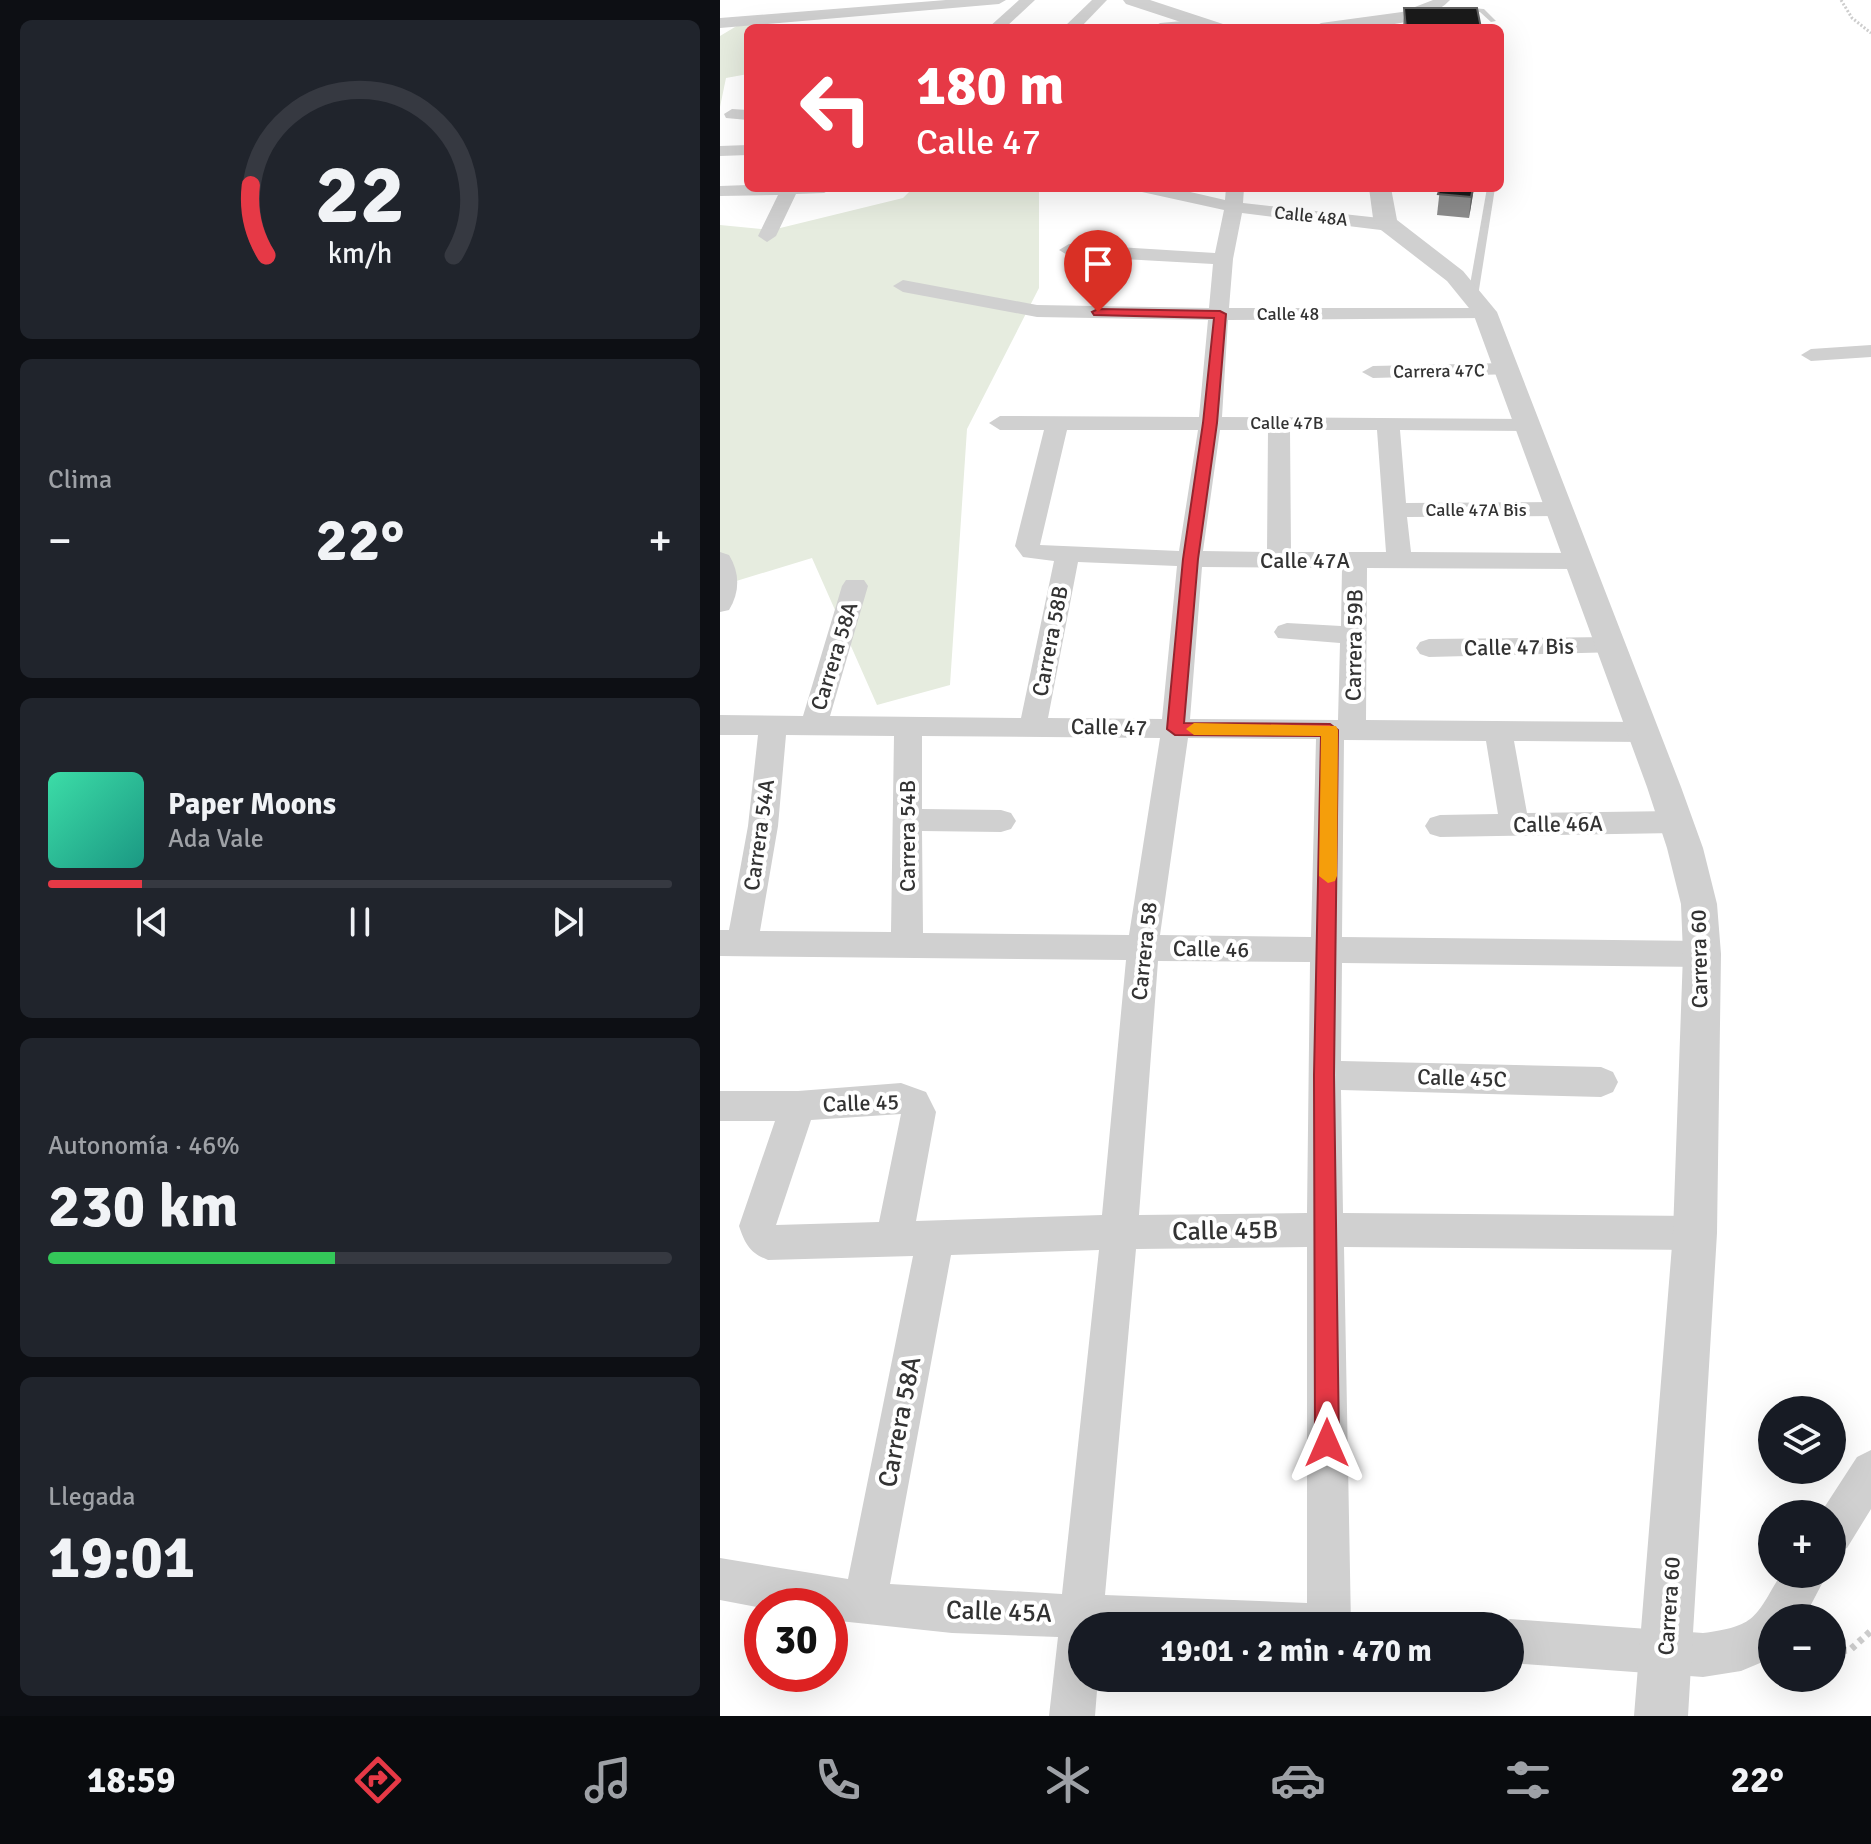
<!DOCTYPE html>
<html lang="es">
<meta charset="utf-8">
<style>
body{margin:0;font-family:Signika,sans-serif;background:#20242c;color:#f1f3f6;height:100vh;display:flex;flex-direction:column;font-size:30px;white-space:nowrap}
*{box-sizing:border-box;margin:0}
p{font-size:26px;color:#9ea1a6}
.icon{flex:none;width:44px;height:44px;fill:none;stroke:currentColor;stroke-width:2;stroke-linecap:round;stroke-linejoin:round}
.map{position:relative;flex:1;overflow:hidden}
.details{display:flex;flex-direction:column;gap:20px;padding:20px;background:#0d0f14;width:720px}
.details>*{flex:none}
.top-card{position:absolute;left:24px;top:24px;width:760px;height:168px;border-radius:12px;box-shadow:0 8px 32px #0002;background:#e63946;color:#fff;overflow:hidden}
.buttons{position:absolute;left:1038px;top:1396px;display:grid;gap:16px}
.buttons a{display:grid;place-items:center;width:88px;height:88px;border-radius:50%;background:#171b24;box-shadow:0 8px 32px #0002;font-size:40px}
.speed{position:absolute;left:24px;top:1588px;display:flex;gap:16px;font-size:40px;font-weight:700;text-align:center}
.speed>*{display:grid;place-content:center;width:104px;height:104px;border-radius:50%;background:#171b24;box-shadow:0 8px 32px #0002;line-height:1}
.speed .limit{border:12px solid #d22;background:#fff;color:#111}
.pin{position:absolute;display:grid;place-items:center;width:68px;height:68px;color:#fff;margin:-82px -34px;border-radius:50% 50% 50% 0;rotate:-45deg;box-shadow:0 0 8px #0007}
.pin .icon{rotate:45deg}
.me{position:absolute;width:88px;margin:-44px;rotate:0deg;stroke-linejoin:round;filter:drop-shadow(0 0 6px #0008)}
.turn{display:flex;align-items:center;gap:28px;height:168px;padding:0 40px;font-size:36px}
.turn .icon{width:104px;height:104px;stroke-width:2.5}
.turn b{display:block;font-size:56px;line-height:68px}
.big{font-size:60px;font-weight:700;line-height:1.1}
.details .card{flex:1;display:flex;flex-direction:column;justify-content:center;gap:12px;min-width:0;padding:0 28px;border-radius:12px;background:#20242c}
.details .dial{align-items:center;gap:0}
.dial svg{height:208px;overflow:visible;fill:none;stroke:#363941;stroke-width:7;stroke-linecap:round;text-anchor:middle}
.dial text{fill:#f1f3f6;stroke:none}
.song{display:flex;align-items:center;gap:24px}
.cover{width:96px;height:96px;border-radius:12px;background:linear-gradient(135deg,hsl(160 70% 55%),hsl(170 70% 35%))}
.played{height:8px;border-radius:4px;background:linear-gradient(90deg,#e63946 15%,#363941 15%)}
.keys{display:flex;justify-content:space-around;direction:ltr}
.heat{display:flex;justify-content:space-between;align-items:center;font-size:44px;direction:ltr}
.charge{height:12px;border-radius:6px;background:linear-gradient(90deg,#34c759 46%,#363941 0)}
.trip{position:absolute;left:348px;top:1612px;width:456px;height:80px;border-radius:40px;background:#171b24;box-shadow:0 8px 32px #0002;font-weight:700;line-height:80px;text-align:center}
.dock{display:flex;height:128px;justify-content:space-around;align-items:center;background:#090b0e;color:#9ea1a6}
.dock .icon{width:56px;height:56px}
.dock .current{color:#e63946}
.dock b{font-size:36px;color:#f1f3f6}
main{display:flex;flex:1;min-height:0}
.map>svg:first-child{display:block}
</style>
<main>
<section class="details">
<div class="card dial"><svg viewBox="0 0 100 80">
<path d="M14 69A42 42 0 1 1 86 69"/>
<path d="M14 69A42 42 0 0 1 8 42" stroke="#e63946"/>
<text x="50" y="56" font-size="32" font-weight="700">22</text>
<text x="50" y="72" font-size="11">km/h</text>
</svg></div>
<div class="card"><p>Clima</p>
<div class="heat"><a>−</a><b class="big">22°</b><a>+</a></div>
</div>
<div class="card">
<div class="song"><i class="cover"></i><div><b>Paper Moons</b><p>Ada Vale</p></div></div>
<div class="played"></div>
<div class="keys"><svg class="icon" aria-label="previous" viewBox="0 0 24 24"><path d="M18 5L8 12l10 7zM5 5v14"/></svg><svg class="icon" aria-label="pause" viewBox="0 0 24 24"><path d="M8 5v14M16 5v14"/></svg><svg class="icon" aria-label="next" viewBox="0 0 24 24"><path d="M6 5l10 7-10 7zM19 5v14"/></svg></div>
</div>
<div class="card"><p>Autonomía · 46%</p><b class="big">230 km</b><div class="charge"></div></div>
<div class="card"><p>Llegada</p><b class="big">19:01</b></div>
</section>
<div class="map">
<svg width="1151" height="1716" viewBox="0 0 1151 1716">
<rect width="100%" height="100%" fill="#fff"/>
<!-- green -->
<g fill="#e6ecdf">
<path d="M20 24 70 25 69 28H28V74L6 78 0 107V36Z"/>
<path d="M193 188H319V288L247 429 230 685 157 705 92 558 0 586V225L52 230 183 198Z"/>
</g>
<g fill="none" stroke-linecap="round" stroke-linejoin="round">
<!-- path-far1 -->
<path stroke="#cdcdcd" stroke-width="3" stroke-dasharray="2 2" stroke-linecap="butt" d="M1121 0 1132 18 1151 33"/>
<!-- path -->
<path stroke="#cdcdcd" stroke-width="7" stroke-dasharray="5 5" stroke-linecap="butt" d="M1112 1651 1130 1650 1151 1631"/>
<!-- service -->
<g fill="#d0d0d0" fill-rule="evenodd">
<path d="M739 7 764 9 776 21 771 22 760 12 737 10Z"/>
<path d="M767 188H775L758 296 753 299 748 296Z"/>
</g>
<!-- minor -->
<g fill="#d0d0d0" fill-rule="evenodd">
<path d="M226 0H286L279 4 0 28V18Z"/>
<path d="M299 0H315L285 28H268Z"/>
<path d="M372 0H387L360 28H343Z"/>
<path d="M713 0H730C702 30 632 28 593 28L601 23 682 12Z"/>
<path d="M485 19 490 21V27L432 28 440 23Z"/>
<path d="M12 109 28 110V120L6 118 4 114Z"/>
<path d="M28 145V155L0 156V146Z"/>
<path d="M28 185V188H113L104 193 76 194 56 236 47 242 38 236 58 195 0 196V186Z"/>
<path d="M419 188H453L505 200 506 188H524L523 203 669 219 678 225 669 231 522 213 513 259 509 308H772L775 312 765 318 508 320 502 417 815 419 818 424 807 431 680 430 686 503 838 502 846 504 850 509 846 514 838 516 687 517 691 552 857 553 866 556 869 561 866 566 857 569 647 568 646 720 922 722 932 725 936 732 932 739 922 742 794 741 807 813 956 811 966 814 971 822 966 830 956 833 720 837 710 834 705 826 710 818 720 815 778 814 766 741 624 740 622 937 982 941 993 945 998 954 993 963 982 967 622 963 621 1061 881 1067 893 1072 898 1082 893 1092 881 1097 621 1090 623 1213 975 1216 988 1221 993 1233 988 1245 975 1250 624 1247 631 1626H362V1678H378L375 1716H329L338 1637 232 1633 110 1620V1606L42 1608 0 1600V1558L128 1579 193 1256 48 1260C30 1253 25 1244 19 1226L55 1121H0V1091H78L181 1083 206 1092 216 1112 196 1221 382 1215 406 960 0 956V930H9L28 826 38 735H0V715L83 716 122 586 126 580H144L148 586 110 716 301 718 334 561 303 557 295 546 324 430H280L269 423 280 416 479 417 488 320 317 317 183 292 173 286 183 280 317 305 489 308 493 264 349 256 339 250 349 244 495 253 504 210 422 192ZM347 430H478L459 551 320 545ZM500 430H548L547 552 483 551ZM570 430H657L666 552H571ZM358 562 457 566 442 719 328 718ZM482 567 622 568 621 626 567 623 558 626 554 632 558 638 620 643 618 720 470 719ZM66 735 174 736 171 932 40 931 58 826ZM202 736 440 738 409 935 203 933 202 831 281 832 291 829 296 821 291 813 281 810 202 809ZM468 738 596 739 591 937 440 935ZM438 961 590 962 587 1213 419 1215ZM181 1114 159 1222 56 1225 91 1120ZM587 1247V1603L385 1595 416 1249ZM379 1250 342 1594 170 1584 231 1255Z"/>
<path d="M1151 345V357L1091 361 1081 355 1091 349Z"/>
<path d="M785 363 793 364 796 369 793 374 653 378 642 372 653 366Z"/>
<path d="M0 552 9 555C20 573 20 592 9 610L0 612Z"/>
<path d="M890 637 899 640 903 646 899 652 709 657 700 654 696 648 700 642 709 639Z"/>
<path d="M1151 1450V1509L1127 1548 1112 1554V1514H1100L1137 1457Z"/>
<path d="M1061 1574H1107L1084 1618H1052V1658L1021 1671 983 1677 790 1663V1626H774L790 1619 983 1633C1037 1626 1035 1617 1061 1574Z"/>
</g>
<!-- tertiary -->
<g fill="#d0d0d0" fill-rule="evenodd">
<path d="M403 0H430L503 24 506 28H479L406 4Z"/>
<path d="M649 188H671L677 220 743 271 777 312 961 787 983 848 997 904 1001 954 997 1233 968 1716H914L953 1233 963 954 961 904 947 848 927 787 753 313 727 281 661 230 653 218Z"/>
</g>
</g>
<!-- wall -->
<g fill="#8c8c8c">
<path d="M684 8 761 28H683Z"/>
<path d="M720 188H754L749 218 717 215Z"/>
</g>
<!-- shaded-wall -->
<path fill="#5f5f5f" d="M753 188H754L749 218 751 197Z"/>
<!-- building -->
<g fill="#1a1a1a" stroke="#5f5f5f" stroke-width="2">
<path d="M684 8H757L761 28H686Z"/>
<path d="M720 188H753L751 197 718 194Z"/>
</g>
<!-- route -->
<path fill="#e63946" stroke="#96252e" stroke-width="2" d="M378 309 500 311 506 314 497 423 478 559 464 723 610 724 618 730 614 1075 619 1443 616 1452 607 1455 599 1452 595 1443 594 1075 601 736 455 735 447 729 463 559 483 423 494 318 374 315 372 312Z"/>
<!-- slow -->
<path fill="#f59e0b" d="M474 723 616 726 618 730 617 876 615 881 608 883 599 876 601 736 474 735 466 729Z"/>
<g text-anchor="middle" dominant-baseline="central" stroke-width="8" stroke-linejoin="round" paint-order="stroke">
<!-- far-street labels -->
<g font-size="18" fill="#333" stroke="#fff">
<text transform="translate(591 216) rotate(6)">Calle 48A</text>
<text x="568" y="314">Calle 48</text>
<text transform="translate(719 371) rotate(-1)">Carrera 47C</text>
<text x="567" y="423">Calle 47B</text>
<text x="756" y="510">Calle 47A Bis</text>
</g>
<!-- street labels -->
<g font-size="22" fill="#333" stroke="#fff">
<text x="585" y="560">Calle 47A</text>
<text transform="translate(330 641) rotate(-79)">Carrera 58B</text>
<text transform="translate(634 645) rotate(-89)">Carrera 59B</text>
<text transform="translate(799 647) rotate(-1)">Calle 47 Bis</text>
<text transform="translate(114 656) rotate(-73)">Carrera 58A</text>
<text transform="translate(389 727) rotate(1)">Calle 47</text>
<text transform="translate(838 824) rotate(-1)">Calle 46A</text>
<text transform="translate(39 835) rotate(-82)">Carrera 54A</text>
<text transform="translate(187 836) rotate(-90)">Carrera 54B</text>
<text transform="translate(491 949) rotate(1)">Calle 46</text>
<text transform="translate(424 951) rotate(-84)">Carrera 58</text>
<text transform="translate(979 959) rotate(-91)">Carrera 60</text>
<text transform="translate(742 1078) rotate(2)">Calle 45C</text>
<text transform="translate(141 1103) rotate(-2)">Calle 45</text>
<text transform="translate(949 1606) rotate(-86)">Carrera 60</text>
</g>
<!-- near-street labels -->
<g font-size="26" fill="#333" stroke="#fff">
<text transform="translate(505 1231) rotate(-1)">Calle 45B</text>
<text transform="translate(180 1422) rotate(-79)">Carrera 58A</text>
<text transform="translate(279 1612) rotate(2)">Calle 45A</text>
</g>
</g>
</svg>
<div class="buttons">
<a><svg class="icon" aria-label="layers" viewBox="0 0 24 24"><path d="M12 4l9 5-9 5-9-5zM3 14l9 5 9-5"/></svg></a>
<a>+</a>
<a>−</a>
</div>
<div class="speed"><div class="limit">30</div></div>
<div class="pin" style="left:378px;top:312px;background:#d93025"><svg class="icon" aria-label="arrive" viewBox="0 0 24 24"><path d="M6 21V4h12l-3 4 3 4H6"/></svg></div>
<svg class="me" style="left:607px;top:1443px" viewBox="-20 -20 40 40"><path d="M0-17L14 15 0 8-14 15z" fill="#e63946" stroke="#fff" stroke-width="4"/></svg>
<div class="trip">19:01 · 2 min · 470 m</div>
<div class="top-card">
<div class="turn"><svg class="icon" aria-label="left" viewBox="0 0 24 24"><path d="M17 20v-9H6M10 6l-5 5 5 5"/></svg><div><b>180 m</b>Calle 47</div></div>
</div>
</div>
</main>
<nav class="dock">
<b>18:59</b>
<svg class="icon current" aria-label="directions" viewBox="0 0 24 24"><path d="M12 3l9 9-9 9-9-9zM9 14v-3h6M13 9l2 2-2 2"/></svg>
<svg class="icon" aria-label="music" viewBox="0 0 24 24"><path d="M9 18V5l10-2v13"/><circle cx="6" cy="18" r="3"/><circle cx="16" cy="16" r="3"/></svg>
<svg class="icon" aria-label="phone" viewBox="0 0 24 24"><path d="M5 4h4l2 5-3 2q2 4 5 5l2-3 5 2v4C11 20 4 13 5 4z"/></svg>
<svg class="icon" aria-label="climate" viewBox="0 0 24 24"><path d="M12 3v18M4 7l16 10M4 17L20 7"/></svg>
<svg class="icon" aria-label="car" viewBox="0 0 24 24"><path d="M5 17H2v-5l4-1 3-4h7l3 4 3 1v5h-3M9 17h6M6 11h13"/><circle cx="7" cy="17" r="2"/><circle cx="17" cy="17" r="2"/></svg>
<svg class="icon" aria-label="filters" viewBox="0 0 24 24"><path d="M4 7h16M4 17h16"/><circle cx="9" cy="7" r="2"/><circle cx="15" cy="17" r="2"/></svg>
<b>22°</b>
</nav>
